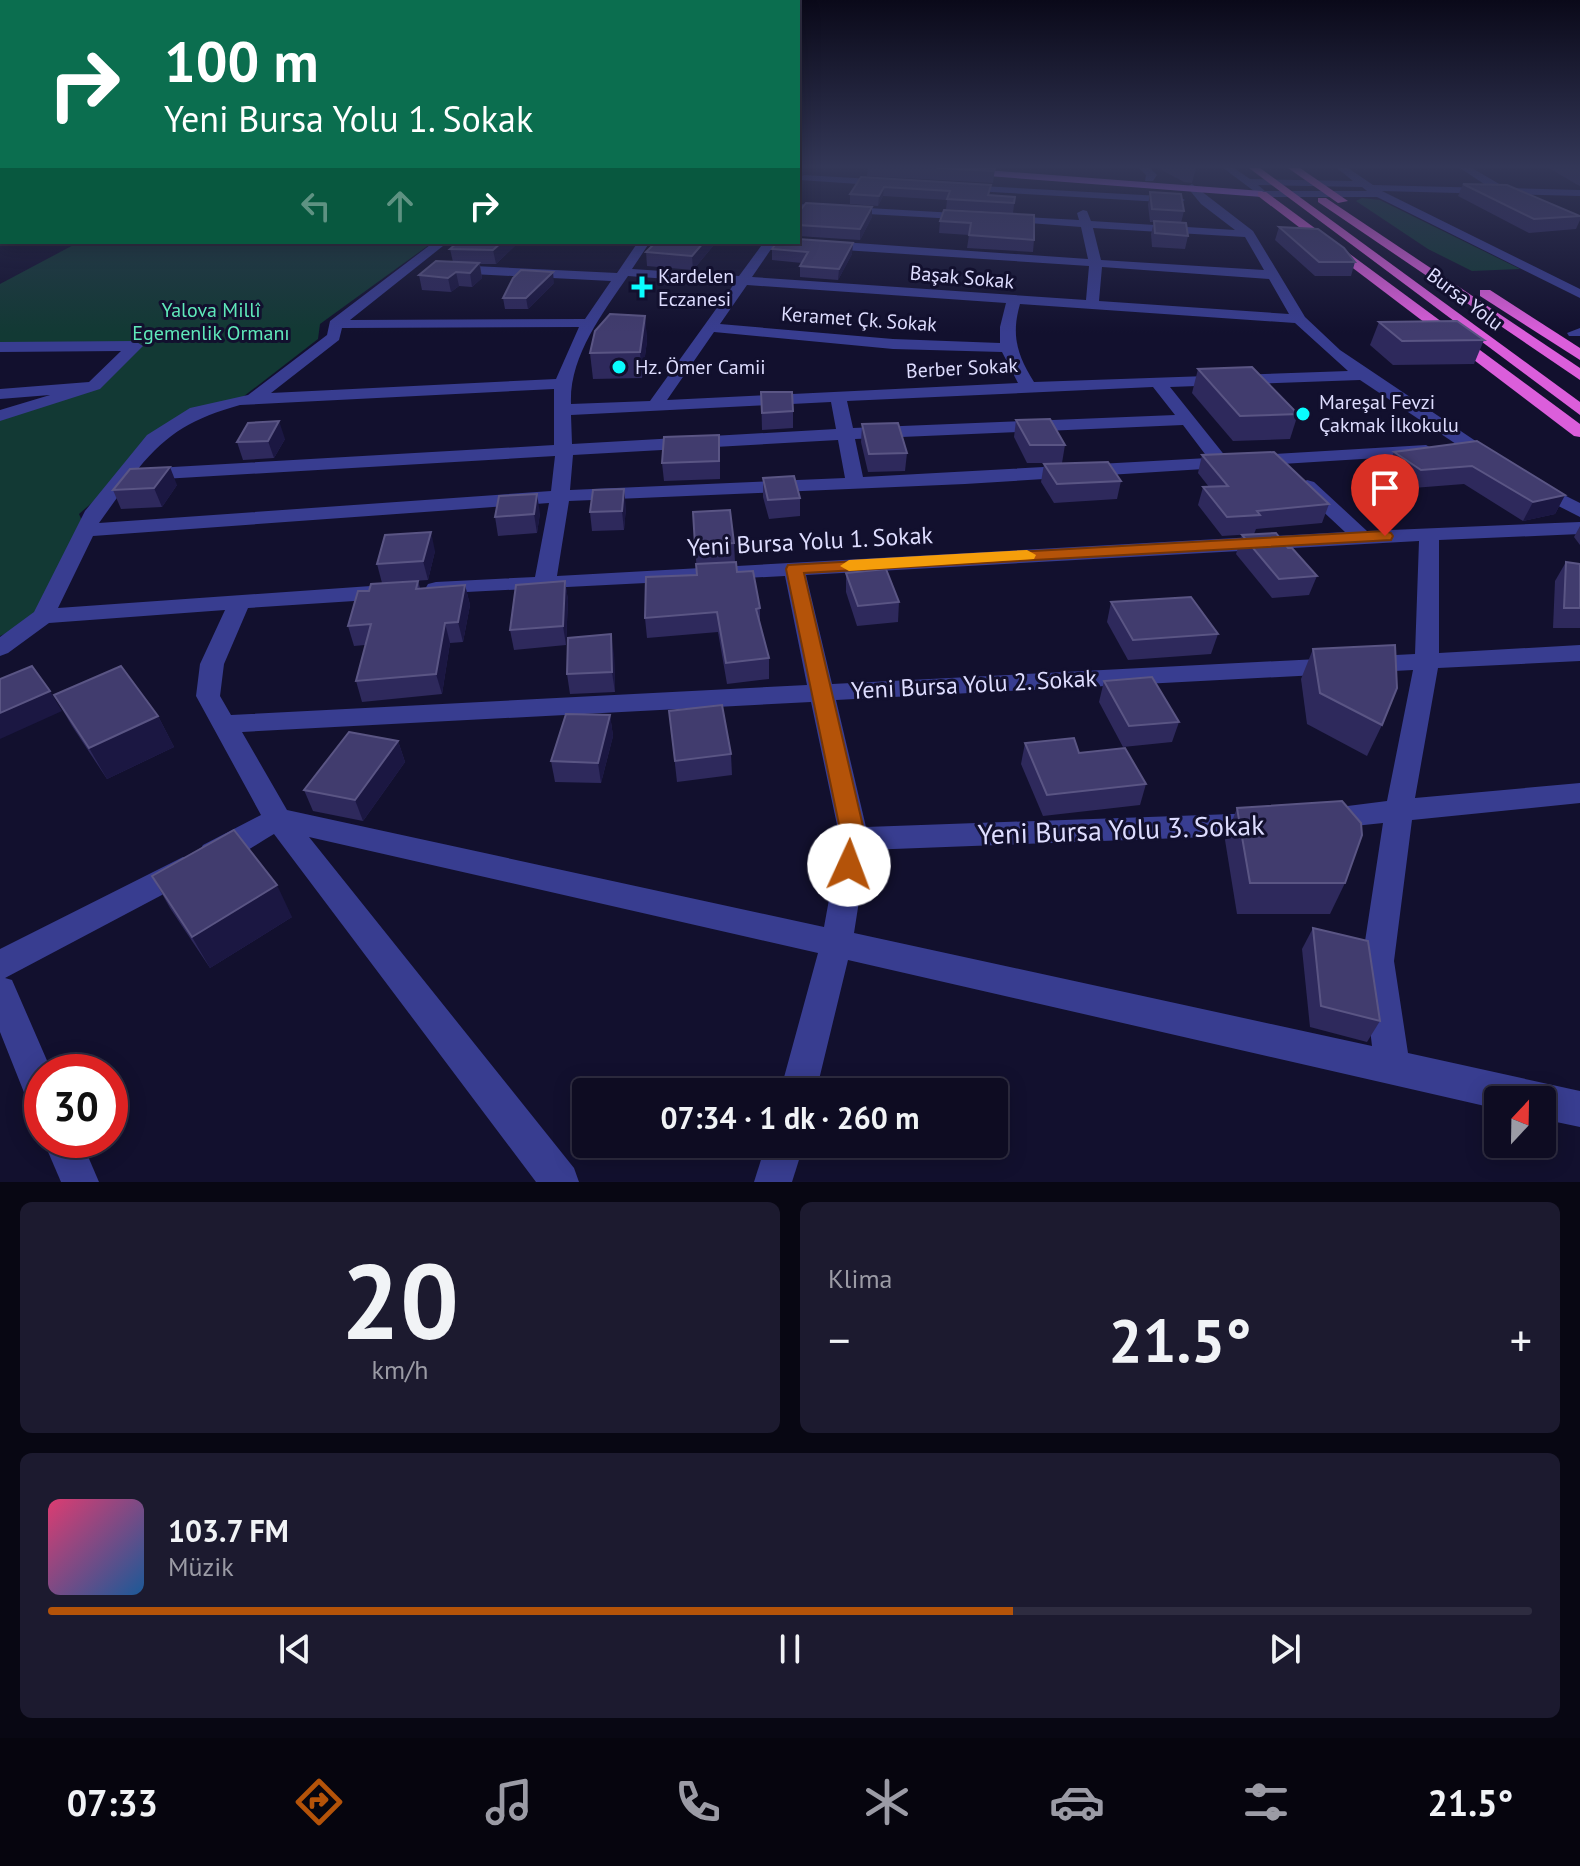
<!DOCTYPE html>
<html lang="tr">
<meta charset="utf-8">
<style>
body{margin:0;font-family:"PT Sans",sans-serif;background:#1c1a2f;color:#f1f3f6;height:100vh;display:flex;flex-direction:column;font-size:30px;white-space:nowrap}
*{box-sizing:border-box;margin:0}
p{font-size:26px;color:#9b9ba5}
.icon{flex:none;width:44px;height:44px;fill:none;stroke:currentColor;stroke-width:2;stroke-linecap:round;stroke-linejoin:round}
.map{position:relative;height:1182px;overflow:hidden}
.drawer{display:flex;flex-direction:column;gap:20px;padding:20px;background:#080713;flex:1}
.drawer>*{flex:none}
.guide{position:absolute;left:0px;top:0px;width:800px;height:244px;box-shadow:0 4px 20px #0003,0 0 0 2px #2e2c40;background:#0b6e4f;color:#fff;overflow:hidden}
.needle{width:52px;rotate:22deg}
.buttons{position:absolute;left:1484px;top:1086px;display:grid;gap:16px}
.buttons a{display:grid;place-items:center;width:72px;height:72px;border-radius:8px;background:#0e0c22;box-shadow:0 4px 20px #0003,0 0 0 2px #2e2c40;font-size:40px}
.speed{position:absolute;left:24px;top:1054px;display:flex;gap:16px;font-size:40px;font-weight:700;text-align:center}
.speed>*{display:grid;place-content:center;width:104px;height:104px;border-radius:50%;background:#0e0c22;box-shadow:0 4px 20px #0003,0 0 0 2px #2e2c40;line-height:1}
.speed .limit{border:12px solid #d22;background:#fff;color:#111}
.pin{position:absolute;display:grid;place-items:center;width:68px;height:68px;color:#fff;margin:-82px -34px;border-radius:50% 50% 50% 0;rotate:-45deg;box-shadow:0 0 8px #0007}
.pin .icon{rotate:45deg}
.me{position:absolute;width:88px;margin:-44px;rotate:2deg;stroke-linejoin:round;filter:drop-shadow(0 0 6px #0008)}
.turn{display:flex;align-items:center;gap:28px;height:168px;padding:0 32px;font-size:36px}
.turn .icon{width:104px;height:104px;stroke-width:2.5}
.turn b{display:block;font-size:56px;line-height:68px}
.lanes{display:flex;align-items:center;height:76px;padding:0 32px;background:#0003;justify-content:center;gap:40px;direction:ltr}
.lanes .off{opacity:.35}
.big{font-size:60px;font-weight:700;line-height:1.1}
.drawer .tile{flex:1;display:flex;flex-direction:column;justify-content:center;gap:12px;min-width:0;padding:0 28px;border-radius:12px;background:#1c1a2f}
.drawer .dial{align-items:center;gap:0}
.dial b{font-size:104px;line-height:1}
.song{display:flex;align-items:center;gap:24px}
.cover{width:96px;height:96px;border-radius:12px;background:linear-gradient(135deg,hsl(340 70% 55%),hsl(210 70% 35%))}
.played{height:8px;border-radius:4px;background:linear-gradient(90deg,#b45309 65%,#2e2c40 65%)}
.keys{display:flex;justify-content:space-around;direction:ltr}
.heat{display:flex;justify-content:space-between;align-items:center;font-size:44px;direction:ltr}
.drawer .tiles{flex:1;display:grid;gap:20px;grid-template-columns:1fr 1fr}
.tile:last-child{grid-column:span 2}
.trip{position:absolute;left:572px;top:1078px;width:436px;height:80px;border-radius:8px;background:#0e0c22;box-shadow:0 4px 20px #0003,0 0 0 2px #2e2c40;font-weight:700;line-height:80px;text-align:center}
.tabs{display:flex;height:128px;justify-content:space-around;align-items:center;background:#06050e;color:#9b9ba5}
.tabs .icon{width:56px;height:56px}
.tabs .selected{color:#b45309}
.tabs b{font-size:36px;color:#f1f3f6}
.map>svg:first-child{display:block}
</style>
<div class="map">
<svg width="1580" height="1182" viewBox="0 0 1580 1182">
<rect width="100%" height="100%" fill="#12102e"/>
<!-- green -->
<g fill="#123934">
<path d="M1362 198 1380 200 1520 269 1472 271 1428 249 1356 201Z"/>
<path d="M79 242H433L320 324 318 339 239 400 196 412 79 514 86 530 43 616 0 636V416L94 386 134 346 0 347V284Z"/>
</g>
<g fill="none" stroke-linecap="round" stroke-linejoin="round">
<!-- minor -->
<g fill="#383d90" fill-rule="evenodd">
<path d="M1139 168H1150L1157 175 1153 181H1145L1146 175Z"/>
<path d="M1223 168H1234L1250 179 1353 181 1337 168H1348L1373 185 1490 188 1460 168H1472L1506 188 1580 190V196L1382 191 1580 289V298L1377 197H1262ZM1258 185 1362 187 1367 191H1265Z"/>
<path d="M0 173H2L0 180Z"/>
<path d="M804 175 888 180 893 183 888 186 800 180 799 178Z"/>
<path d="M1192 184 1253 231 1305 317 1340 350 1495 454 1498 458 1495 462H1483L1360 380 1170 387 1226 457 1426 445 1435 450 1426 455 965 484 569 501 557 576 1345 532 1300 490 1297 486 1307 480 1314 482 1367 531 1580 522V534L1439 540V653L1580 645V661L1438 668 1415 798 1580 783V803L1412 820 1394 961 1408 1053 1580 1091V1127L1542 1119V1100H1498V1109L848 960 816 1092H780L818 953 309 837 574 1168 579 1182H536L274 834C254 845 225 869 203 861L198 853 203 845 261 815 196 696 200 664 225 610 49 623 8 653 0 656V637L34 612 85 511 147 435 190 408 248 395 327 335 330 321 434 242H448L350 320 585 319 611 281 453 273 447 269 453 265 617 273 638 242H650L632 269 739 276 764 242H798V239L1088 259 1081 227 1003 221 1001 219 1007 216 1079 220 1077 213 1083 210 1087 211 1091 221 1235 230 1201 204 1187 187ZM1093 228 1245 237 1264 270 1101 260ZM776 242 782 246 1089 266 1086 300 752 277ZM1102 267 1269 279 1289 314 1099 301ZM628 276 734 284 650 401 571 404C569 357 602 314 628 276ZM747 285 1006 303 1000 327V343L893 339 720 324ZM1020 304 1295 323 1348 371 1034 382C1017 355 1011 335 1020 304ZM579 327 556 379 271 393 339 340 342 328ZM714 332 893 349 1002 352 1018 383 667 400ZM1153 387 1175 415 853 428 847 401ZM554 389V445L138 469C168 432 194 418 240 405ZM831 402 836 429 572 444 571 415ZM1183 425 1208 458 863 477 855 439ZM838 440 845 478 570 490 573 455ZM555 456 551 491 99 523 129 481ZM549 503 535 577 436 582 428 584 425 589 428 594 785 576 807 685 231 715 220 696 224 664 248 608 385 599 396 592 393 587 385 585 58 608 93 536ZM1419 541 1415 654 832 684 806 575ZM1413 670 1387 801 1316 810 1312 818 1316 826 1326 829 1383 823 1362 961 1372 1046 854 933 867 850 1260 835 1270 832 1274 824 1270 816 1260 813 866 827 836 700ZM811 702 840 839 824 927 287 810 242 732Z"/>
<path d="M962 185 1179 197 1185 200 1179 203 958 190 957 188Z"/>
<path d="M798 204 973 214 979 217 973 220 798 210Z"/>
<path d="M2 227V235L0 236V228Z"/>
<path d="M1580 328V336H1569L1567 333Z"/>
<path d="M135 341 143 346 100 389 0 421V410L50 395 0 399V389L89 382 121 351 0 352V342Z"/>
<path d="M1536 481 1580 503V517L1529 491 1526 487Z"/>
<path d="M183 857 194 860 198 869 194 878 5 978 12 980 52 1072H42V1110L29 1105 0 1032V949Z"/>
<path d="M43 1140H81L99 1182H61Z"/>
<path d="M766 1144H804L792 1182H754Z"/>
</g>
<!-- primary -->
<path fill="#b764ff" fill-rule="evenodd" d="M917 168H960L1262 191 1267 194 1262 197 922 171Z"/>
<!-- trunk -->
<g fill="#db5edb" fill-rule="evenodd">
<path d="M1249 168H1260L1580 402V415Z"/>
<path d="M1288 168H1300L1348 201 1338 203Z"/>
<path d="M1258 192H1266L1580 424V437L1574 436 1258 196Z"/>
<path d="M1318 198H1326L1580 368V380L1318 202Z"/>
<path d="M1480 290H1490L1580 348V360L1480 296Z"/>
</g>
</g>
<!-- wall -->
<g fill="#2e295c">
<path d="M868 168H995L993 183 867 176Z"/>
<path d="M1158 168H1196L1192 183 1184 182Z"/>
<path d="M1549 168H1580V186L1576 184Z"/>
<path d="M861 177 990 196 1015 197 1013 213 946 209 947 200 883 196 878 206 850 204V194Z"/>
<path d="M1463 184 1580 216V220L1576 229 1529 233 1458 196Z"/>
<path d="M1150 192 1184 211 1181 223 1188 236 1185 249 1152 247 1151 234 1154 222H1150L1148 205Z"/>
<path d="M944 210 1034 240 1033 252 967 248 969 235 939 233 940 221Z"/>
<path d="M798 213 872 217 860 240 798 236Z"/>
<path d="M1279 227 1355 262 1351 276H1315L1275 240Z"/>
<path d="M458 242H519L496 264H480L482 278 472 287 459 286 451 292 422 290 419 275 453 262 450 249Z"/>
<path d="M713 246 693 270 647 266 646 252Z"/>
<path d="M772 249 852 254 838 280 800 277V266L802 263 772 260Z"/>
<path d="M554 283 528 309H505L503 298Z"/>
<path d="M645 316 647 341 642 378 593 379 590 353Z"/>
<path d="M1379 322 1484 340 1474 364 1393 365 1370 345Z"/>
<path d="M1198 369 1298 414 1290 439 1233 441 1192 393Z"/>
<path d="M761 392 793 411V428L762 430Z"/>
<path d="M1016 420 1065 445 1062 463H1027L1014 437Z"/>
<path d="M862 424 907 453 905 471 868 472 861 442Z"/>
<path d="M285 439 274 458 243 460 237 442Z"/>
<path d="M1477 441 1565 495 1555 514 1523 521 1464 484 1413 488 1387 469 1394 452Z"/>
<path d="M720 453V479L664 481 662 463Z"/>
<path d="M1202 455 1329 504 1322 523 1256 529 1254 534 1222 536 1198 505 1203 487H1209L1198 473Z"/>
<path d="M1044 464 1121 481 1117 499 1054 503 1041 482Z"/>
<path d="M763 478 800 498V516L769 519 763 497Z"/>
<path d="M177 485 162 507 121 509 113 490Z"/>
<path d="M626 507 624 530 592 531 590 512Z"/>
<path d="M693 512 734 543 735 562 737 572 760 608V624L769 658V679L727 684 718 632 647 638 645 618 697 575Z"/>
<path d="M540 513 537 533 498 536 495 517Z"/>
<path d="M1580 526V545L1574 537Z"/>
<path d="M1242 535 1317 576 1309 595 1272 598 1236 554Z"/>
<path d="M435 551 428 580 382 583 377 564Z"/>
<path d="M1566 562 1580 564V628H1553L1555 581Z"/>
<path d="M846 573 899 602 898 622 857 626 846 592Z"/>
<path d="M418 581 420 588 465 585 470 605 463 642 450 643 442 694 362 702 356 681 365 645 354 646 348 626 369 591Z"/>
<path d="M565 581 568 600 566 645 514 650 510 630Z"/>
<path d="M1111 602 1218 634 1211 654 1128 660 1107 622Z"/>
<path d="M1313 649 1382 725 1367 756 1307 724 1301 679Z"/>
<path d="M614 654 615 692 570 694 567 674Z"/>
<path d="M1104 681 1179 722 1172 742 1123 747 1099 702Z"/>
<path d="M54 695 158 716 174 747 107 779 72 726Z"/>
<path d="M669 711 731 754 732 775 677 782Z"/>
<path d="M610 715 613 736 601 783 555 782 551 761Z"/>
<path d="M398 741 405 762 363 821 313 811 304 790Z"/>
<path d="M1025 743 1079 753 1146 784 1140 805 1043 816 1021 764Z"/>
<path d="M1237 808 1345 883 1330 914H1237L1225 840Z"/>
<path d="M152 876 292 917 210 968 170 908Z"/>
<path d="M1313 928 1380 1021 1367 1042 1310 1027 1302 949Z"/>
</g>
<!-- shaded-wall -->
<g fill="#1b1742">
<path d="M884 187 883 196 878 206 879 196Z"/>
<path d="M872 207V217L860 240V229Z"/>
<path d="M2 212V224L0 225V213Z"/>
<path d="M502 242H519L496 264 493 250Z"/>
<path d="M704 242H713V246L693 270 692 256Z"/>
<path d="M853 243 852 254 838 280 839 269Z"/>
<path d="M479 263 482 278 472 287 470 273Z"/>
<path d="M456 272 459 286 451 292 448 278Z"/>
<path d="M553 272 554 283 528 309 526 298Z"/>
<path d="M645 316 647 341 642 378 640 352Z"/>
<path d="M279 421 285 439 274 458 268 441Z"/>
<path d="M170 467 177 485 162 507 154 488Z"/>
<path d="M624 489 626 507 624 530 622 511Z"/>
<path d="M537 494 540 513 537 533 534 514Z"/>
<path d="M1565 495 1555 514 1523 521 1533 502Z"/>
<path d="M431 532 435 551 428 580 423 561Z"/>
<path d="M565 581 568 600 566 645 563 626Z"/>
<path d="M465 585 470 605 463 642 458 622Z"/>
<path d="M445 623 450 643 442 694 436 674Z"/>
<path d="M611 634 614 654 615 692 612 672Z"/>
<path d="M50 691 62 711 0 739V713Z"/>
<path d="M610 715 613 736 601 783 598 763Z"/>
<path d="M158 716 174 747 107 779 89 748Z"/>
<path d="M398 741 405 762 363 821 355 800Z"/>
<path d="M277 885 292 917 210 968 192 937Z"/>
</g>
<!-- building -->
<g fill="#413c6e" stroke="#5a5584" stroke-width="2">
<path d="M936 168H995L994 171Z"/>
<path d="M861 177 991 185 988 195 1015 197 1014 203 947 199 950 191 884 187 879 196 850 194Z"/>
<path d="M0 183 2 184V212L0 213Z"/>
<path d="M1463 184 1507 185 1580 216 1534 219Z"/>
<path d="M1150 192 1181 194 1184 211 1152 209Z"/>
<path d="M806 203 872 207 860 229 798 225V213Z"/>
<path d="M944 210 1034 215V240L969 235 971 223 940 221Z"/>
<path d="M1154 221 1186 223 1188 236 1155 233Z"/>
<path d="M1279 227 1318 229 1344 248 1355 262H1319Z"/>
<path d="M798 239 853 243 839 269 800 266 808 252 772 249 777 242H798Z"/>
<path d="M458 242H502L493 250 450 249Z"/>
<path d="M656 242H704L692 256 646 252Z"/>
<path d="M436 261 479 263 470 273 456 272 448 278 419 275Z"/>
<path d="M521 270 553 272 526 298H503L513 278Z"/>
<path d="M610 314 645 316 640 352 590 353 595 331Z"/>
<path d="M1457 321 1484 340 1402 341 1379 322Z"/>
<path d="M1252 367 1298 414 1240 416 1198 369Z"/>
<path d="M761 392H792L793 411 762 413Z"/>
<path d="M1050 419 1065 445H1030L1016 420Z"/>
<path d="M279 421 268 441 237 442 248 423Z"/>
<path d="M898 423 907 453 869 454 862 424Z"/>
<path d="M719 435V461L662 463 664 437Z"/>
<path d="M1477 441 1565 495 1533 502 1472 466 1421 470 1394 452Z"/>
<path d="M1274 452 1329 504 1257 511 1260 515 1227 517 1203 487 1228 486 1202 455Z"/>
<path d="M1108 462 1121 481 1057 484 1044 464Z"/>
<path d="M170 467 154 488 113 490 130 469Z"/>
<path d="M794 476 800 498 768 500 763 478Z"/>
<path d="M624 489 622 511 590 512 593 490Z"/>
<path d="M537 494 534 514 495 517 499 496Z"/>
<path d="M730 510 734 543 695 545 693 512Z"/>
<path d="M431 532 423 561 377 564 385 535Z"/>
<path d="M1276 533 1288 548H1292L1317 576 1279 579 1242 535Z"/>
<path d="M736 562 737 572 753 571 760 608 756 609 769 658 726 663 717 612 645 618 646 577 697 575 696 564Z"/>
<path d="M1566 562 1580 564V608H1564Z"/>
<path d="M886 569 899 602 858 606 846 573Z"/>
<path d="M418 581 416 589 465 585 458 622 445 623 436 674 356 681 371 624 348 626 358 591H369L371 584Z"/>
<path d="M565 581 563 626 510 630 516 585Z"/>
<path d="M1191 597 1218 634 1133 640 1111 602Z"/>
<path d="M611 634 612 672 567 674 568 638Z"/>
<path d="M1395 645 1397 688 1382 725 1320 693 1313 649Z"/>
<path d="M32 666 50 691 0 713V679Z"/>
<path d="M121 666 158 716 89 748 54 695Z"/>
<path d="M1152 677 1179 722 1129 726 1104 681Z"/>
<path d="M722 705 731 754 675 761 669 711Z"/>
<path d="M566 714 610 715 598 763 551 761Z"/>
<path d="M349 732 398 741 355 800 304 790Z"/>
<path d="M1074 738 1079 753 1125 748 1146 784 1047 795 1025 743Z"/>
<path d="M1342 801 1361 823 1362 835 1345 883H1250L1237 808Z"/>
<path d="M234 830 277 885 192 937 152 876Z"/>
<path d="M1313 928 1368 941 1380 1021 1321 1006Z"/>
</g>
<!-- sky -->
<linearGradient id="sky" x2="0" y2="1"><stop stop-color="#0a0919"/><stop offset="0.5" stop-color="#333757"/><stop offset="1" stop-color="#333757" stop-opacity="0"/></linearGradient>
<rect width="1580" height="333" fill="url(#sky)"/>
<!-- route -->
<path fill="#b45309" stroke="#753606" stroke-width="2" d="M1385 531 1391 533 1393 536 1391 540 804 573 866 839 858 872 849 875 841 872 837 865 842 839 786 569 788 565Z"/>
<!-- slow -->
<path fill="#f59e0b" d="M1027 550 1036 555 1034 559 849 571 840 566 849 560Z"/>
<!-- markers -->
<g fill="#09fdff" stroke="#12102e" stroke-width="3">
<path d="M638 275h8v8h8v8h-8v8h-8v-8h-8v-8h8z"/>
<circle cx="619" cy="367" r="8"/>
<circle cx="1303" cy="414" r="8"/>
</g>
<g text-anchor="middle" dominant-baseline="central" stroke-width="6" stroke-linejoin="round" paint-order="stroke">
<!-- far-poi labels -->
<g font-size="20" fill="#deddff" stroke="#12102e" text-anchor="start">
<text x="658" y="276">Kardelen<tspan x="658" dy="23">Eczanesi</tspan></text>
<text x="635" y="367">Hz. Ömer Camii</text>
<text x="1319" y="402">Mareşal Fevzi<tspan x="1319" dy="23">Çakmak İlkokulu</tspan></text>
</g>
<!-- far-street labels -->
<g font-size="20" fill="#deddff" stroke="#12102e">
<text transform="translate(962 277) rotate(5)">Başak Sokak</text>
<text transform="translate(1465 299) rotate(37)">Bursa Yolu</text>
<text transform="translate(859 319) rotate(4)">Keramet Çk. Sokak</text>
<text transform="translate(962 368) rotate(-3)">Berber Sokak</text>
</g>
<!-- far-park labels -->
<g font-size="20" fill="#5fe9ba" stroke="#12102e">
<text x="211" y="310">Yalova Millî<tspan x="211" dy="23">Egemenlik Ormanı</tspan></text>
</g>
<!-- street labels -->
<g font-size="24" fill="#deddff" stroke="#12102e">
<text transform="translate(810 541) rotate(-3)">Yeni Bursa Yolu 1. Sokak</text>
<text transform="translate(974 684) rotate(-3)">Yeni Bursa Yolu 2. Sokak</text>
</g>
<!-- near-street labels -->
<g font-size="28" fill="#deddff" stroke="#12102e">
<text transform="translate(1121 829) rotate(-2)">Yeni Bursa Yolu 3. Sokak</text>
</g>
</g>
</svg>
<div class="buttons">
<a><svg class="needle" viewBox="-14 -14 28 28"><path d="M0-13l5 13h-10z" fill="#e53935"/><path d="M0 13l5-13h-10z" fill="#9b9ba5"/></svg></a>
</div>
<div class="speed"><div class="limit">30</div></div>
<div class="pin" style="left:1385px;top:536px;background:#d93025"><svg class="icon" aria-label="arrive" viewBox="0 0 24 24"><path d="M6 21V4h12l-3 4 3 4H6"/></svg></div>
<svg class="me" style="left:849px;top:865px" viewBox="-20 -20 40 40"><circle r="19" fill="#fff"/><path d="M0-13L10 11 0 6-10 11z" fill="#b45309"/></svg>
<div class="trip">07:34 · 1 dk · 260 m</div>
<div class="guide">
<div class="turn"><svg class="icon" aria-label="right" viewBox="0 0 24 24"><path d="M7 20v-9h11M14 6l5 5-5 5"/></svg><div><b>100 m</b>Yeni Bursa Yolu 1. Sokak</div></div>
<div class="lanes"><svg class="icon off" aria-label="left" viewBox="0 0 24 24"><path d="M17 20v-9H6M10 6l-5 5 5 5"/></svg><svg class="icon off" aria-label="ahead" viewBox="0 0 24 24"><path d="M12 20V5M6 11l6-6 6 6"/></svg><svg class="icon" aria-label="right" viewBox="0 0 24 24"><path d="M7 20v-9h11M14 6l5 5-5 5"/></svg></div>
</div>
</div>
<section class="drawer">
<div class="tiles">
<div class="tile dial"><b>20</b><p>km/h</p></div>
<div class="tile"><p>Klima</p>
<div class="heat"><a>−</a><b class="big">21.5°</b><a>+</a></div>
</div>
<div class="tile">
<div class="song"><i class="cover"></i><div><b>103.7 FM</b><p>Müzik</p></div></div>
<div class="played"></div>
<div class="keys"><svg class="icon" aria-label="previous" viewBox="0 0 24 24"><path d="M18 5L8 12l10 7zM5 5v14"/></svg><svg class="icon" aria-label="pause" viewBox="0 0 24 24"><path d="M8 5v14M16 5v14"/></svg><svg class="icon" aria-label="next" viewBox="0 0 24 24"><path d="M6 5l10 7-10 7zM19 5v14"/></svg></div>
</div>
</div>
</section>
<nav class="tabs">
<b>07:33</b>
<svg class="icon selected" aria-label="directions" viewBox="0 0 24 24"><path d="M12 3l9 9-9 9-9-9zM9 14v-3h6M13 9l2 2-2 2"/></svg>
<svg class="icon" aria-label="music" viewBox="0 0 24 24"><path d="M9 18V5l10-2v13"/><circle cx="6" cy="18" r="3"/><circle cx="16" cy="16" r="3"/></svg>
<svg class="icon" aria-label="phone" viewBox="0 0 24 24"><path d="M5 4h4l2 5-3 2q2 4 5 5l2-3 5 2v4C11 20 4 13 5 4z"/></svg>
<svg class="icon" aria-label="climate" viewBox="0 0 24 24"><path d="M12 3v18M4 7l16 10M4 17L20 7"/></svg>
<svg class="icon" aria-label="car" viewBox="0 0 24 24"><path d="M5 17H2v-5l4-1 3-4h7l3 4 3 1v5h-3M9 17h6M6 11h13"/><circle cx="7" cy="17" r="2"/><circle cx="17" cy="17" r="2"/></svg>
<svg class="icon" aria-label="filters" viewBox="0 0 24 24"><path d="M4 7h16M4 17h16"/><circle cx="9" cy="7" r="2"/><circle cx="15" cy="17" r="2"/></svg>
<b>21.5°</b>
</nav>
